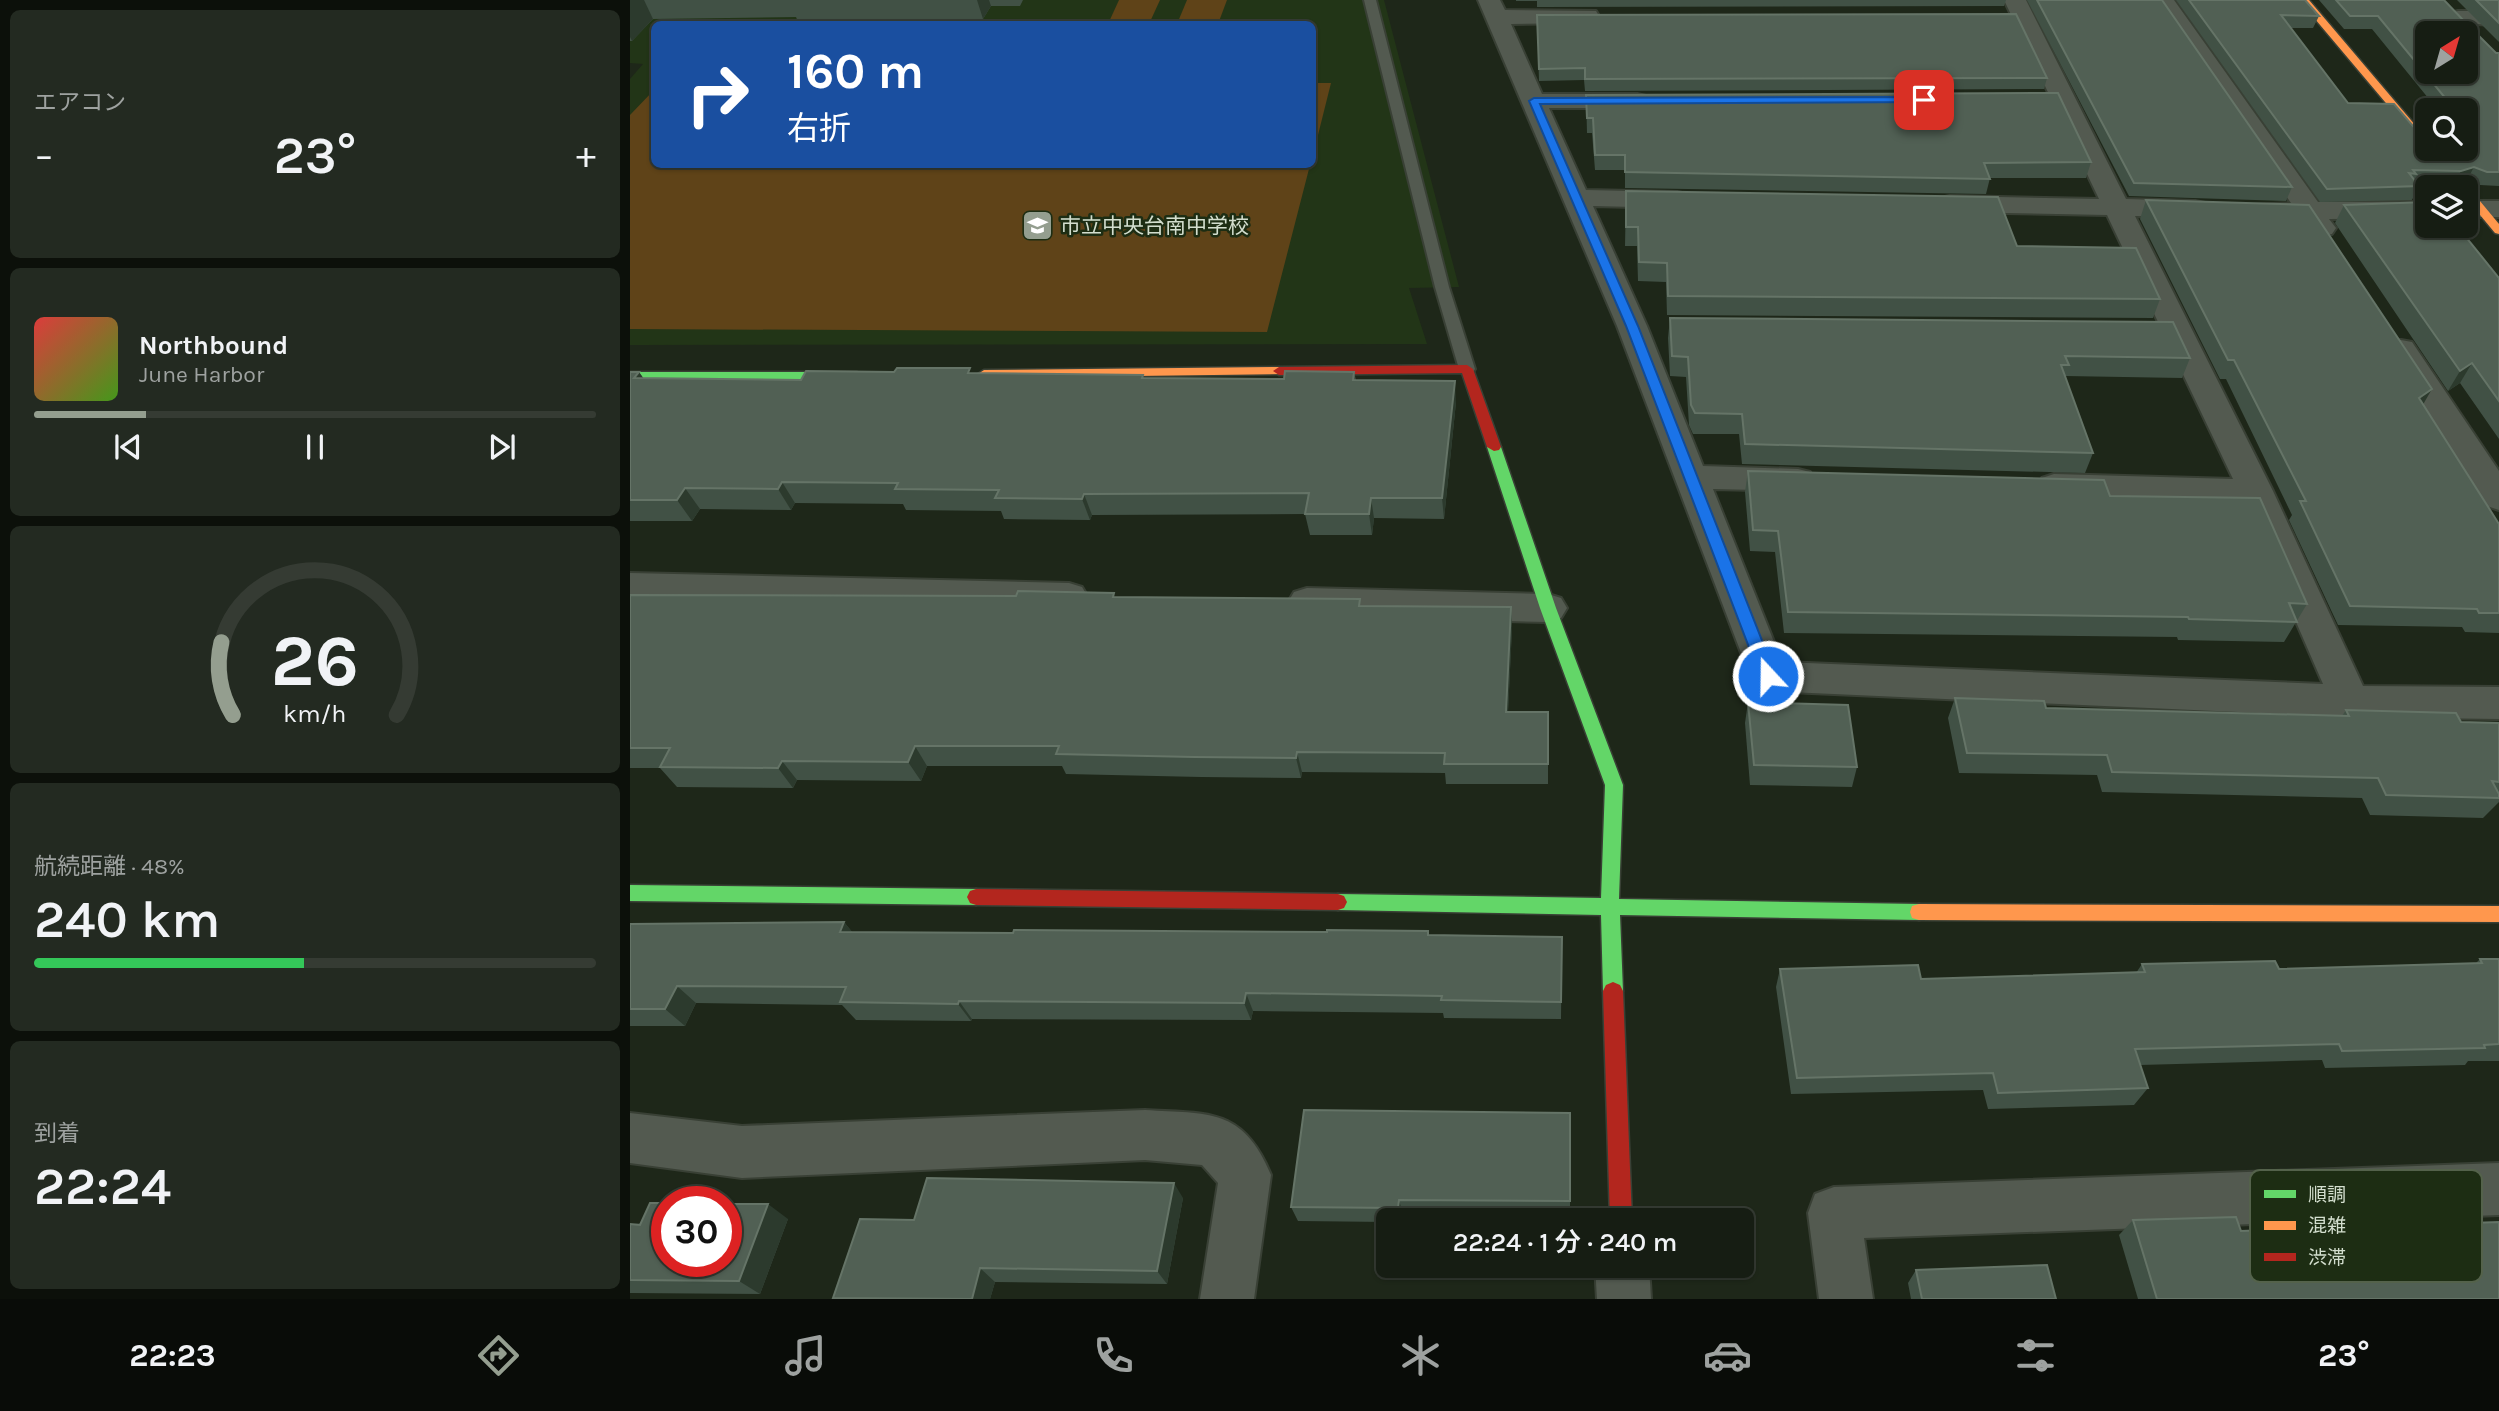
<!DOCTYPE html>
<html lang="ja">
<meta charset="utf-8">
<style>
body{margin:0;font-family:Karla,"Noto Sans JP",sans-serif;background:#232a21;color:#f1f3f6;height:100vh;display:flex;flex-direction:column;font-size:26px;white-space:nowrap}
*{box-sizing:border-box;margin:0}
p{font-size:23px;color:#9ea2a0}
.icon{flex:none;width:38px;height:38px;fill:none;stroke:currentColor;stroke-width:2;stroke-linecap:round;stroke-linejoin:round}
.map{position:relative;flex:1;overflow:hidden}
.sheet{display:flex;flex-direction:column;gap:10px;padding:10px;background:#0c100a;width:630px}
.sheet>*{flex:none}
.hud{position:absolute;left:21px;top:21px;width:665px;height:147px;border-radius:10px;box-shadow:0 2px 5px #0004,0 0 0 2px #353b33;background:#1a4fa0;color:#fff;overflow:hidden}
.needle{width:46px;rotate:37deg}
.controls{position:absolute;left:1785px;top:21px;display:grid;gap:14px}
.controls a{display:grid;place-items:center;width:63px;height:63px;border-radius:10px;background:#161d13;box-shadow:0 2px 5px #0004,0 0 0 2px #353b33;font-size:35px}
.speed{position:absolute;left:21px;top:1186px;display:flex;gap:14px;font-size:35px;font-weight:700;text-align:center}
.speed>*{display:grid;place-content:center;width:91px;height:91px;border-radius:50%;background:#161d13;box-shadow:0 2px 5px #0004,0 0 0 2px #353b33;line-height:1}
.speed .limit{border:10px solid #d22;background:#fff;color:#111}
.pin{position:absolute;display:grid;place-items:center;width:60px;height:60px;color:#fff;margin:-30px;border-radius:14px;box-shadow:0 4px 10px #0006}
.me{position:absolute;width:77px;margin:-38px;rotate:339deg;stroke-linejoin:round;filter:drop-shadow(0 0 5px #0008)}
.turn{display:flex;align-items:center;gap:24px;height:147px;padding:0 21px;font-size:32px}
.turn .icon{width:91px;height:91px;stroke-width:2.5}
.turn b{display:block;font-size:49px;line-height:60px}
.big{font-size:52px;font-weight:600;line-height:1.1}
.sheet .card{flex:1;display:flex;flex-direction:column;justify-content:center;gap:10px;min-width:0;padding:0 24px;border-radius:10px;background:#232a21}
.sheet .dial{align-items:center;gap:0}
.dial svg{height:182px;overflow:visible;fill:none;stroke:#353b33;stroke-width:7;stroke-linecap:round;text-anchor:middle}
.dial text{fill:#f1f3f6;stroke:none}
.song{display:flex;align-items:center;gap:21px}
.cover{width:84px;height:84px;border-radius:10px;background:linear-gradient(135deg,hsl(0 70% 55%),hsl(100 70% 35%))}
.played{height:7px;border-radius:4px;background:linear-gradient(90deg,#949e8f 20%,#353b33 20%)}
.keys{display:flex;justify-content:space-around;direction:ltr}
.heat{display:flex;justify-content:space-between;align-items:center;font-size:38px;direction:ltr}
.charge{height:10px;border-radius:5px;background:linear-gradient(90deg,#34c759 48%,#353b33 0)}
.trip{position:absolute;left:746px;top:1208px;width:378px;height:70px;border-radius:10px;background:#161d13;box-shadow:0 2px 5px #0004,0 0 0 2px #353b33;font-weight:600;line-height:70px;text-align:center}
.dock{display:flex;height:112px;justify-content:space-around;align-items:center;background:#090c08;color:#9ea2a0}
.dock .icon{width:49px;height:49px}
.dock .active{color:#949e8f}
.dock b{font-size:32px;color:#f1f3f6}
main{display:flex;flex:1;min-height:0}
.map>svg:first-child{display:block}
</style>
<main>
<section class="sheet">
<div class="card"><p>エアコン</p>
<div class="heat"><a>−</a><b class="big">23°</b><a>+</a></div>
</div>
<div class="card">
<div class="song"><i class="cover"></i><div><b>Northbound</b><p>June Harbor</p></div></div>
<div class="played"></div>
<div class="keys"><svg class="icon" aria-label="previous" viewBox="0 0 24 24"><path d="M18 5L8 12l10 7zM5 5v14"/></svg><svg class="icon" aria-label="pause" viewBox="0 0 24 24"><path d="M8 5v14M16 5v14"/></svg><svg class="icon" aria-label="next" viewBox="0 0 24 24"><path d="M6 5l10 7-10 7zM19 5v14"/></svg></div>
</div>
<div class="card dial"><svg viewBox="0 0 100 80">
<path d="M14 69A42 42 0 1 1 86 69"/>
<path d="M14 69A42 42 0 0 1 9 37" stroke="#949e8f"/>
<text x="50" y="56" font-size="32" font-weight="700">26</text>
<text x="50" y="72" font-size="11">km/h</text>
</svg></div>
<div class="card"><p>航続距離 · 48%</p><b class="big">240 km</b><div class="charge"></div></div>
<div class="card"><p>到着</p><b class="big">22:24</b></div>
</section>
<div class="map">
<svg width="1869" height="1299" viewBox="0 0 1869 1299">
<rect width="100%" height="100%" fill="#1e2719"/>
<!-- built -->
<path fill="#223517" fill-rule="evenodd" d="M0 0H754L829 287 779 288 797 344 0 345V79L13 64 0 63ZM24 24H682V164H24Z"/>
<!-- green -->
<g fill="#5f4318">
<path d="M489 0H530L519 24H478Z"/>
<path d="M557 0H597L588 24H547Z"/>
<path d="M683 83H701L683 155 682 83Z"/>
<path d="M24 90V164L680 165 637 332 0 329V115Z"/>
</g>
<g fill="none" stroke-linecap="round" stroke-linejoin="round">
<defs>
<path id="lane" d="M734 0H746L819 287 845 369 843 372H831L829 369 805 287Z"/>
<g id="street">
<path d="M848 0H870L875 10 966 11 969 16 966 21 958 23 881 24 912 94H1007L1016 96 1019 101 1016 106 1007 108H919L956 190 1047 192 1057 194 1061 200 1057 206 1047 208 963 206 1017 326 1073 466 1168 469 1180 472 1185 480 1180 488 1168 491 1083 489 1152 662 1693 684 1614 502 1424 498 1412 494 1407 486 1412 478 1424 474 1603 479 1477 215 1320 212 1310 210 1306 204 1310 198 1320 196 1469 199 1374 0H1396L1496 199 1565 201 1575 203 1579 209 1575 215 1565 217 1505 216 1643 491 1733 686 1869 687V719L1720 717 1138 691 1124 687 987 326Z"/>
<path d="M1522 0H1544L1688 202H1797V218L1699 219 1706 228 1702 234 1692 236 1682 234 1672 219 1622 217 1618 211 1622 205 1661 203Z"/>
<path d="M1828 11H1869V25L1820 23 1817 18 1820 13Z"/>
<rect x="1836" y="201" width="33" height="16"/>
<path d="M1771 340 1782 342 1869 471V510L1857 506 1756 349 1760 342Z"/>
<path d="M0 573 439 583 452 587 458 597 452 607 439 611 0 599Z"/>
<path d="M677 588 918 594 931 598 937 608 931 618 918 622 677 616 664 612 658 602 664 592Z"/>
<path d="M515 1110C578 1114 613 1107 641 1175L624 1299H570L588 1183 572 1165 515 1160 112 1178 0 1163V1113L112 1126Z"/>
<path d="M1869 1163V1215L1234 1238 1243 1299H1189L1178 1213 1185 1194 1204 1187Z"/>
<path d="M965 1265H1019L1021 1299H967Z"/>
</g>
<g id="fast">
<path d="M0 372H227L233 376 227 380H0Z"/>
<path d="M864 443 871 447 926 608 993 785 989 899 1289 904 1296 906 1298 912 1296 918 1289 920 990 915 993 991 990 997 983 1000 976 997 973 991 971 915 708 910 702 908 699 902 702 896 708 894 971 898 975 785 910 608 857 447Z"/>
<path d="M0 885 346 889 352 891 355 897 352 903 346 905 0 901Z"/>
</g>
<g id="slow">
<path d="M1669 0H1679L1797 139V148L1793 147Z"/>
<path d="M1836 188 1840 189 1869 224V234L1865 233 1836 198Z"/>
<path d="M649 367 655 371 654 374 354 378 348 374 354 370Z"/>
<path d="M1289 904 1869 906V922L1289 920 1282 918 1280 912 1282 906Z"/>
</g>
<g id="jam">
<path d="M837 365 843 369 871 447 869 450 864 451 857 447 832 373 649 375 643 371 649 367Z"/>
<path d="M346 889 708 894 714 896 717 902 714 908 708 910 346 905 340 903 337 897 340 891Z"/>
<path d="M983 982 990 985 993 991 1002 1220H980L973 991 976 985Z"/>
</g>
</defs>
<!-- lane casing -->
<use href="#lane" stroke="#394035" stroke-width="4"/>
<!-- street casing -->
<use href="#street" stroke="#394035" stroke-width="4"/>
<!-- fast casing -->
<use href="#fast" stroke="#394035" stroke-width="3"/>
<!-- slow casing -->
<use href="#slow" stroke="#394035" stroke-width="3"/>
<!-- jam casing -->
<use href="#jam" stroke="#394035" stroke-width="3"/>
<!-- lane -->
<use href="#lane" fill="#535a50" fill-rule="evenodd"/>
<!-- street -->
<use href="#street" fill="#535a50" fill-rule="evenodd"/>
<!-- fast -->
<use href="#fast" fill="#63d668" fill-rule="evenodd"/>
<!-- slow -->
<use href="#slow" fill="#ff974d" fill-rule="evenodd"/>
<!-- jam -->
<use href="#jam" fill="#b3261e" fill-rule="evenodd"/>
</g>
<!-- wall -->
<g fill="#415145">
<path d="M0 0H393L390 6H361L353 19 168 22 166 17 23 19 2 41H0Z"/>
<path d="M886 0H1376L1374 6 907 7V1H886Z"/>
<path d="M1397 0H1532L1662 187 1656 201 1499 196Z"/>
<path d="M1546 0H1675L1689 16 1683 28H1661L1718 103 1794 139 1836 149V110H1797V126L1791 118 1797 104H1803L1742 29H1714L1689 0H1814L1866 53H1869V186L1850 185 1837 180 1824 185 1788 184 1789 186 1782 200 1690 202Z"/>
<path d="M1827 0H1869V42Z"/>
<path d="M907 15 1417 78 1414 89 955 91 954 80 909 81Z"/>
<path d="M956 95 1461 162 1456 178H1360L1356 194 995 188V170H965L962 133H957Z"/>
<path d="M996 191 1387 246 1530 299 1523 318 1037 315 1036 282 1008 281 1007 246H995Z"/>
<path d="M1516 200 1793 405 1869 524V633L1835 632 1832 627 1708 625 1659 520 1662 515 1596 379H1590L1510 219Z"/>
<path d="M1714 205 1869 278V439L1830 383 1818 391 1705 223Z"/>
<path d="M1040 318 1560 358 1552 378 1435 376 1463 453 1455 473 1112 464 1109 434H1063L1059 425 1056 377 1040 376 1038 338Z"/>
<path d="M0 372H9L14 379 171 380 343 373 513 375 514 378 654 379 724 372 726 380 826 402 814 519 744 518 742 535H680L675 514 462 515 460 520 374 519 371 511 276 510 273 504 165 503 161 510 70 509 62 521H0Z"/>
<path d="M1118 471 1480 496 1677 604 1654 642 1548 640 1547 637 1154 633 1145 552 1120 551 1115 492Z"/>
<path d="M0 595 486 598 731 606 881 607 882 628 878 712H918V784H816L815 773 672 772 671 778 571 777 436 774 432 766H297L291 781 167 780 163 788 47 787 30 768H0Z"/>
<path d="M1325 698 1416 708 1712 716 1716 710 1831 722 1869 723V802L1853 818 1740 815 1732 798 1472 792 1467 775 1329 773 1318 718Z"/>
<path d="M1118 702 1227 767 1222 787 1120 785 1115 723Z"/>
<path d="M214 922 222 932 932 937 931 1019 814 1018 813 1013 623 1011 621 1020 342 1019 341 1021 226 1020 212 1005 66 1003 55 1026H0V924Z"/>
<path d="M1850 959H1869V1061H1838L1835 1065 1695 1068 1692 1060 1510 1065 1518 1088 1504 1105 1358 1109 1353 1090 1161 1094 1146 987 1150 969 1291 979 1506 973 1512 964 1649 969 1845 964Z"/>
<path d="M940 1113V1216L773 1214V1220H758V1222L668 1221 661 1207Z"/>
<path d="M553 1198 537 1284 365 1282 360 1299 203 1298 284 1220Z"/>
<path d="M158 1219 130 1294 0 1293V1224Z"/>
<path d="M1503 1220 1611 1231 1869 1299H1508L1489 1235Z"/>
<path d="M1286 1270 1426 1299H1281L1278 1283Z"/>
</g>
<!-- shaded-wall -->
<g fill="#2c3a2d">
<path d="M0 0H14L23 19 2 41 0 37Z"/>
<path d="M347 0H359L361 6 353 19Z"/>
<path d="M1844 167 1837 180 1824 185 1831 171Z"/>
<path d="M1842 363 1830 383 1818 391 1830 371Z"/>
<path d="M9 372 23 393 4 378Z"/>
<path d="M825 381 826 402 814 519 812 498Z"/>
<path d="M1802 389 1791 408 1789 398Z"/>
<path d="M152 482 165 503 161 510 148 489Z"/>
<path d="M55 488 70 509 62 521 47 500Z"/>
<path d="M454 494 462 515 460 520 452 499Z"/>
<path d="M741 498 744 518 742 535 739 514Z"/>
<path d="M881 607 882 628 877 732 876 712Z"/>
<path d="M285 746 297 766 291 781 278 762Z"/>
<path d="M667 752 672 772 671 778 666 758Z"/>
<path d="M152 761 167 780 163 788 148 768Z"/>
<path d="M214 922 229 940 210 932Z"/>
<path d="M47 986 66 1003 55 1026 35 1009Z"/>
<path d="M616 993 623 1011 621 1020 614 1003Z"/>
<path d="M329 1001 342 1019 341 1021 328 1004Z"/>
<path d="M544 1183 553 1198 537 1284 527 1271Z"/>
<path d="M769 1200 773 1214V1220H772L768 1208Z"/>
<path d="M138 1204 158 1219 130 1294 109 1281Z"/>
<path d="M350 1268 365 1282 360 1299H342Z"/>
</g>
<!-- building -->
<g fill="#516054" stroke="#657467" stroke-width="2" fill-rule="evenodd">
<path d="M1407 0H1532L1662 187 1504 183Z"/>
<path d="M1559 0H1675L1689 16 1651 15 1718 103 1764 104 1794 139 1797 140V149H1836V110H1802L1797 104 1821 105 1748 16H1720L1706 0H1814L1835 22 1840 23 1841 28 1866 53H1869V172H1857L1844 167 1831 171 1783 170 1786 174 1779 173 1789 186 1697 189ZM1797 33H1836V72H1797Z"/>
<path d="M1846 0H1869V23Z"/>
<path d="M1386 14 1417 78 955 79V68L909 69 907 15Z"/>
<path d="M1428 93 1461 162 1354 163 1360 179 995 172V155H965L963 118H957L956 95Z"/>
<path d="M996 191 1368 197 1387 246 1506 248 1530 299 1038 296 1037 263 1009 262 1008 227H996Z"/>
<path d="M1516 200 1679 205 1802 389 1789 398 1869 524V613H1849L1847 609 1720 606 1670 501H1676L1604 360H1598Z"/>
<path d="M1797 202V226H1827L1869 278V401L1842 363 1830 371 1714 205Z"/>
<path d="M1040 318 1543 322 1560 358 1435 356 1439 365H1431L1463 453 1115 444 1112 414 1065 413 1061 405 1058 357 1042 356Z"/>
<path d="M267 368H340L338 373 513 375 512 378 654 379 655 371 724 372 723 380 825 381 812 498H741L739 514H675L679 493 454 494 452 499 365 498 369 490 265 489 268 483 152 482 148 489 55 488 47 500H0V372H9L4 378 171 380 176 371 264 372Z"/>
<path d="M1118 471 1474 480 1480 496 1630 498 1677 604 1659 603 1667 622 1559 619 1558 617 1158 612 1148 531 1123 530Z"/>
<path d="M388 591 484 593 483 597 730 599 729 606 881 607 876 712H918V764H814L815 753 667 752 666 758 564 757 426 754 429 746H285L278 762 152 761 148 768 30 767 40 748H0V595L386 596Z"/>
<path d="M1325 698 1414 701 1416 708 1719 716 1716 710 1826 713 1831 722 1869 723V782L1862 781 1869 794V798L1756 795 1748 778 1482 772 1477 755 1337 753Z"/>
<path d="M1118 702 1218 705 1227 767 1124 765Z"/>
<path d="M214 922 210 932 383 933 384 930 697 932V930L798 931V935L932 937 931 1002 811 1000 812 996 616 993 614 1003 329 1001 328 1004 210 1002 216 987 47 986 35 1009H0V924Z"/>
<path d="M1850 959H1869V1044L1854 1045 1855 1048 1712 1051 1709 1044 1505 1049 1518 1088 1368 1093 1363 1073 1167 1078 1150 969 1288 965 1291 979 1515 972 1512 964 1645 961 1649 969 1852 963Z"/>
<path d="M674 1110 940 1113V1201L769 1200 768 1208 661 1207Z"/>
<path d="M297 1178 544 1183 527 1271 350 1268 342 1299 203 1298 230 1219 284 1220Z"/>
<path d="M20 1203H37V1262H96V1204H138L109 1281 0 1280V1224L10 1225Z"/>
<path d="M1606 1217 1611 1231 1869 1222V1299H1527L1503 1220Z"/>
<path d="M1417 1265 1426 1299H1292L1286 1270Z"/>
</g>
<!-- route -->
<path fill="#1a73e8" stroke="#114b97" stroke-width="2" d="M1294 97 1299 100 1298 102 910 104 1008 326 1146 676 1138 682 1130 676 996 326 899 101 904 98Z"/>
<!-- icons -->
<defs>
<symbol id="school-square" viewBox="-11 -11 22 22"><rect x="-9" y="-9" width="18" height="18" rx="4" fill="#949e8f" stroke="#1d2d13"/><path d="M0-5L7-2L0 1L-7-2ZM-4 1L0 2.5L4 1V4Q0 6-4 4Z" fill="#fff"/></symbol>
</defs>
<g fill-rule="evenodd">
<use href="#school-square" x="390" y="208" width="35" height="35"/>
</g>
<g text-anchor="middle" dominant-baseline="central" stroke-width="5" stroke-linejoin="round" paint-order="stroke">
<!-- far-poi labels -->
<g font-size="21" fill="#d3dece" stroke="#1d2d13" text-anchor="start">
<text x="430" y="226">市立中央台南中学校</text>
</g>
</g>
<!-- legend -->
<rect x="1620" y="1170" width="232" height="112" rx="10" fill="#1d2d13" stroke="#54624b" stroke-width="2"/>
<rect x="1634" y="1190" width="32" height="8" fill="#63d668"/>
<rect x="1634" y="1221" width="32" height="9" fill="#ff974d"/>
<rect x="1634" y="1253" width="32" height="8" fill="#b3261e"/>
<g font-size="19" fill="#d3dece">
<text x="1678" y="1201">順調</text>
<text x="1678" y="1232">混雑</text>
<text x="1678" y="1264">渋滞</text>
</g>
</svg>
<div class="controls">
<a><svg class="needle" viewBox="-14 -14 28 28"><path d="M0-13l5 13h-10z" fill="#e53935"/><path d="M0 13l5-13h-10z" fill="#9ea2a0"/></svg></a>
<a><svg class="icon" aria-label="search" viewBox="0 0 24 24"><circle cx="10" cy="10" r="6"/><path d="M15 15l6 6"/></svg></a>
<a><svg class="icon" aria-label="layers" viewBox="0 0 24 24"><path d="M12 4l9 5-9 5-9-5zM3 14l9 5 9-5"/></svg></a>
</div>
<div class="speed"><div class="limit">30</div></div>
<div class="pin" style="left:1294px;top:100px;background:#d93025"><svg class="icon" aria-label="arrive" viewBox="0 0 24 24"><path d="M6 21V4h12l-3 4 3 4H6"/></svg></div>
<svg class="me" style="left:1138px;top:676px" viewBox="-20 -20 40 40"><circle r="17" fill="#1a73e8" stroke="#fff" stroke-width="3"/><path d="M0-11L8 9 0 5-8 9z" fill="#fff"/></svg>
<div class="trip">22:24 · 1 分 · 240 m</div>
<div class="hud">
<div class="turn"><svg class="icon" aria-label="right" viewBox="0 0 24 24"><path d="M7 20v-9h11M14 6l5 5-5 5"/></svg><div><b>160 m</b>右折</div></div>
</div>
</div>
</main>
<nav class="dock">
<b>22:23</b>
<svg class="icon active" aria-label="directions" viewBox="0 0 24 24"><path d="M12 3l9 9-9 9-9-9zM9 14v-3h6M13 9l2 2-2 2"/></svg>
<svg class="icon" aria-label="music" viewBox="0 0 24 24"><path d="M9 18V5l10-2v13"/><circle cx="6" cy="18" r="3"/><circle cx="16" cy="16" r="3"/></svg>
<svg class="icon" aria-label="phone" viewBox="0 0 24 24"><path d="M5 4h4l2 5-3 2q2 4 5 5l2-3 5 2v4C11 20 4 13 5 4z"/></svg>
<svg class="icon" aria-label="climate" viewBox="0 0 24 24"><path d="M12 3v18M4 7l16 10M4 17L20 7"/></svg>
<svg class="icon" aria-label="car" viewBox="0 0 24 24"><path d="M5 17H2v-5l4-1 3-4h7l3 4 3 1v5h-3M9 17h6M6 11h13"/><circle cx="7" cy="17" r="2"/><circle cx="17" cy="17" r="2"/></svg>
<svg class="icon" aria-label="filters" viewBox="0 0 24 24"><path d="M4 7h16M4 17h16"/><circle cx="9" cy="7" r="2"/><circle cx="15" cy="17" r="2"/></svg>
<b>23°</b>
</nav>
